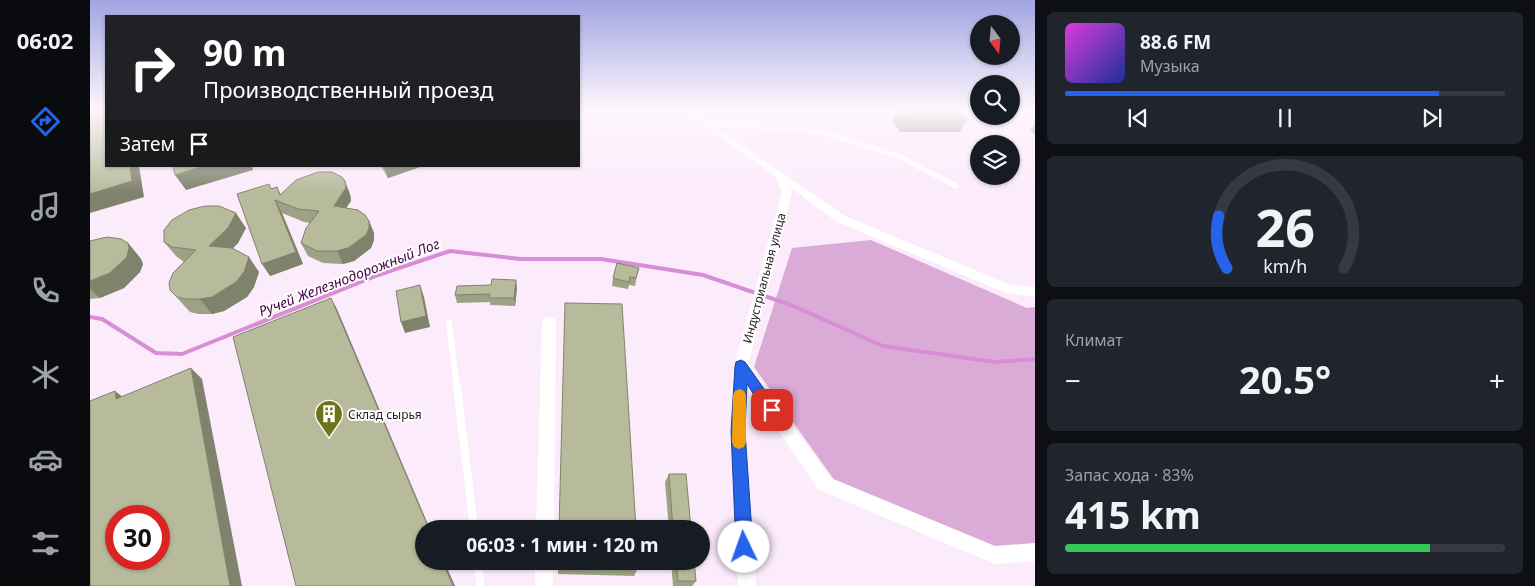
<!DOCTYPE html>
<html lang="ru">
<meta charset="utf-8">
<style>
body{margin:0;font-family:"Noto Sans",sans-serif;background:#20242c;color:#f1f3f6;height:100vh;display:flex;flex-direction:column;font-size:19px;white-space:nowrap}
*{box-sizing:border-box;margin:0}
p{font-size:16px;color:#9ea1a6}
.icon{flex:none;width:28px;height:28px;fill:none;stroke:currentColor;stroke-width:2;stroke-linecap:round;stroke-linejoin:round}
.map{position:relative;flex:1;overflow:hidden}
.sheet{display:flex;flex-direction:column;gap:12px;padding:12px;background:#0d0f14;width:500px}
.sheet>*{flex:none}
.banner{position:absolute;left:15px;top:15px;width:475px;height:152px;border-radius:0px;box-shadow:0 1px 4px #0004;background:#202124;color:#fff;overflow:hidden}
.needle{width:32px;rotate:164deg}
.controls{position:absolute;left:880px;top:15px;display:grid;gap:10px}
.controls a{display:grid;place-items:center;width:50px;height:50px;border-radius:50%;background:#171b24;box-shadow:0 1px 4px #0004;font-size:25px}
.speed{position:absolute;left:15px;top:505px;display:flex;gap:10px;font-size:25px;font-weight:700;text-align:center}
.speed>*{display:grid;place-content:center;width:65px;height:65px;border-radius:50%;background:#171b24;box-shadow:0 1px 4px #0004;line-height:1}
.speed .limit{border:8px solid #d22;background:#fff;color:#111}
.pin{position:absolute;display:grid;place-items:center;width:42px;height:42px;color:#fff;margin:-21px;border-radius:10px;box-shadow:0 2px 8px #0006}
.me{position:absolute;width:55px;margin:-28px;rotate:357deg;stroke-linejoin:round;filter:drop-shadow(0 0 4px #0008)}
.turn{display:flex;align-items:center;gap:18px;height:105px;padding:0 15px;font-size:22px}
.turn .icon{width:65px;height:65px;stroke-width:2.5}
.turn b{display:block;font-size:35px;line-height:42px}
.then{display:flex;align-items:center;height:48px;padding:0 15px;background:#0003;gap:10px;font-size:19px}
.big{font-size:38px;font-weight:700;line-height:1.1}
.sheet .card{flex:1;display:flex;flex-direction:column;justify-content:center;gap:8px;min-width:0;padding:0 18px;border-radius:8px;background:#20242c}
.sheet .dial{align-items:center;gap:0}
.dial svg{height:130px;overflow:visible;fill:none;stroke:#363941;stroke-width:7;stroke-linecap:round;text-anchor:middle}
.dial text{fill:#f1f3f6;stroke:none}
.song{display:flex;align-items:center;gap:15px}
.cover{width:60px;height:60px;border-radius:8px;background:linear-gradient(135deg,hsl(300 70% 55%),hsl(230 70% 35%))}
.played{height:5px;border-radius:2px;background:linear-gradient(90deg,#2563eb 85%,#363941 85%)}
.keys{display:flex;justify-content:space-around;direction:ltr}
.heat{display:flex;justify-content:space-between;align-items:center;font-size:28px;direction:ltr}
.charge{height:8px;border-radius:4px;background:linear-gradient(90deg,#34c759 83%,#363941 0)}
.trip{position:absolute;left:325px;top:520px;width:295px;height:50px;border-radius:25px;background:#171b24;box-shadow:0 1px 4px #0004;font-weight:700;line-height:50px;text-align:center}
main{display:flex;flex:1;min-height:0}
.tab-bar{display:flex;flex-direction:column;width:90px;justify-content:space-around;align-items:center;background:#090b0e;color:#9ea1a6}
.tab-bar .icon{width:35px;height:35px}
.tab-bar .active{color:#2563eb}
.tab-bar b{font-size:22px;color:#f1f3f6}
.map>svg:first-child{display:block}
</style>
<main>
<nav class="tab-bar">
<b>06:02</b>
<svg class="icon active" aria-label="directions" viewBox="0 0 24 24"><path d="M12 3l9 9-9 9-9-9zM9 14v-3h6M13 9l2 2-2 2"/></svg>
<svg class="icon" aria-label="music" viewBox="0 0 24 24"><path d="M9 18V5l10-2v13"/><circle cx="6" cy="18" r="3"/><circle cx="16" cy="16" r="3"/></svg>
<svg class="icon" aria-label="phone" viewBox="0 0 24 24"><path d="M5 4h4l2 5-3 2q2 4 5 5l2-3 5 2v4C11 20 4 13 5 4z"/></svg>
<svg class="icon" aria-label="climate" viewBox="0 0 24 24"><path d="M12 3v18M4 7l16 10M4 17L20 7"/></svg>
<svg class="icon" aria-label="car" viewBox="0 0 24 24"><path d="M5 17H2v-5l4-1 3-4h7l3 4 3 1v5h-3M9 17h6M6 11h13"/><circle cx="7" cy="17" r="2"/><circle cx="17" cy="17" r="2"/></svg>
<svg class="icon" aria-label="filters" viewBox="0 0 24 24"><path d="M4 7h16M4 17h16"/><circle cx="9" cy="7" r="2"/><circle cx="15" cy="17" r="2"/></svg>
</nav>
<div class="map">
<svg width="945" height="586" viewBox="0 0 945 586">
<rect width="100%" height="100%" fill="#fcebfb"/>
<!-- green -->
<path fill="#dbabd8" d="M781 240 937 308 945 307V552L905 555 752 491 664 367 702 248Z"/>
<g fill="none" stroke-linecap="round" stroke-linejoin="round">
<!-- stream -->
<path stroke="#d88ed6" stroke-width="4" d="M0 317 12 319 66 353 92 354 288 275 360 251 430 259H511L613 275 701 305 793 346 905 362 945 359"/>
<!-- lane-far2 -->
<path stroke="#fff" stroke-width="5" d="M613 121 734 133 808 156 866 186"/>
<!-- lane-far1 -->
<path stroke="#fff" stroke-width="6" d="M359 322 367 388"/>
<!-- lane -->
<g stroke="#fff" stroke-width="8">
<path d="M367 386 384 529"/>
<path d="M388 561 391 586"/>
</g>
<!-- street -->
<g fill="#fff" fill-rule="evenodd">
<path d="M592 110H601L755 216 921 285 945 287V297L916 293 747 222 700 187 702 192 658 365 741 478 905 546 945 543V561L905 564 729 490 657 386 656 431 666 586H648L640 431 644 366 692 192 686 177Z"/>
<path d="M459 317 464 318 466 322 464 529H446L452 322 454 318Z"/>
<rect x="445" y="561" width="18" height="25"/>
</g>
</g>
<!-- wall -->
<g fill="#9da185">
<path d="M808 110H868L877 120 870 132H810L802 120Z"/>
<path d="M921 110H928L925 114H921Z"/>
<path d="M945 123V135L940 130Z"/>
<path d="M291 166H333L298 178Z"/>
<path d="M179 184 181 189 187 187 191 195 260 194 261 201 256 208 279 221 284 233V240L281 248 264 261 253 264 233 263 218 256 211 243 220 223 214 222 192 213 213 264 180 276Z"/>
<path d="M156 228 148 243 143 248 169 272 164 287 157 297 134 311 122 314H108L100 312 80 290 94 262 87 257 74 242Z"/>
<path d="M0 241 38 243 51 259 53 264 50 272 34 288 10 298 0 299Z"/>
<path d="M547 275 545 286 539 285 538 289 522 286 523 278Z"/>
<path d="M427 288 425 306 400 305V302L367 303 365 295Z"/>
<path d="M579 474 601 529H579L575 482Z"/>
<path d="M468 561 548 568 544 576 468 574Z"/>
<path d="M581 561H604L606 581 602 586H583Z"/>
</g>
<!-- shaded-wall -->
<g fill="#80836c">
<path d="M40 166H49L54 197 0 213V194Z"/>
<path d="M114 166H162L163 170 96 190 85 175Z"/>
<path d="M294 166H333L298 178Z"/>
<path d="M255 181 260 194 261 201 249 218 244 206Z"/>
<path d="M185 200 192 213 213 264 180 276 172 264Z"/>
<path d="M146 213 156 228 148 243 130 261 119 246Z"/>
<path d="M279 221 284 233V240L281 248 264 261 253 264 247 251Z"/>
<path d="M38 243 51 259 53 264 50 272 34 288 10 298 0 289V281Z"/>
<path d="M159 257 169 272 164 287 157 297 134 311 122 314 110 299Z"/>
<path d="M426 280 427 288 425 306 424 298Z"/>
<path d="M330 285 334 297 340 327 315 333 311 322Z"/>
<path d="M241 298 247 309 340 529H339Z"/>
<path d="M101 368 112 379 152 586H140Z"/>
<path d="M25 391 38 401 26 399Z"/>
<path d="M352 561H354L365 586H363Z"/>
</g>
<!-- building -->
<g fill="#b7bb9b" stroke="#80836c" fill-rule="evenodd">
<path d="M0 110H16V166H40L42 181 0 194Z"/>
<path d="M808 110H868L877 120H817Z"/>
<path d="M83 166H114L85 175Z"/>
<path d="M228 172H242L252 177 255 181 256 188 244 206 268 210 275 215 279 221V228L276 235 258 248 247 251H227L211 243 216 228 229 211 208 209 185 200 206 252 172 264 147 194 179 184 181 189 187 187 190 195 206 180Z"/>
<path d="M115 206H129L146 213 138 228 119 246 142 248 159 257 154 272 146 282 122 297 110 299H96L87 297 80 290 79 283 83 273 106 250 82 247 74 242V230L82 220 99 210Z"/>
<path d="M17 237 31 239 38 243 39 248 37 257 20 273 0 281V241Z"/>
<path d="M527 263 549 268 546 278 540 277 539 282 523 278Z"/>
<path d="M402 279 426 280 424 298H399L400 294 365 295 367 286 401 285Z"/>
<path d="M330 285 336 316 311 322 306 291Z"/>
<path d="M241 298 339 529H334V561H352L363 586H206L143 337Z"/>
<path d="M475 303 532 304 546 529H469Z"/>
<path d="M101 368 140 586H0V401L25 391 26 399ZM26 516H69V559H26Z"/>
<path d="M579 474H596L601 529H583Z"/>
<path d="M468 561H547L548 568 467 566Z"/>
<path d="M586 561H604L606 581H588Z"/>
</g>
<!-- sky -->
<linearGradient id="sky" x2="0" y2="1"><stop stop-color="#a1a5e1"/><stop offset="0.57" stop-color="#fef6fd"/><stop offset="1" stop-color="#fef6fd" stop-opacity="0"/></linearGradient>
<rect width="945" height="192" fill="url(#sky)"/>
<!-- route -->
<path fill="#2563eb" stroke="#184099" d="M651 360 655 362 689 410 687 415 682 416 677 415 657 384 655 431 663 547 660 553 654 555 649 553 646 547 641 431 645 366 646 362Z"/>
<!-- slow -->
<path fill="#f59e0b" d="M650 389 654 391 656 395V442L654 447 649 449 644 447 642 442 643 395 645 391Z"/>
<!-- icons -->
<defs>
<symbol id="building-pin" viewBox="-11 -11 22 30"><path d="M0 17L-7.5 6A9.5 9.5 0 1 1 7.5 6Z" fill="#6e7218" stroke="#fefefe"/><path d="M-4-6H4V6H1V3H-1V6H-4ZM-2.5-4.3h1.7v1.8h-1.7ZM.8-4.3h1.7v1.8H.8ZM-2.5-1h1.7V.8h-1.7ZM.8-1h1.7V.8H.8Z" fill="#fff"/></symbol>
</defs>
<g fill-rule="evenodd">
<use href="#building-pin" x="223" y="398" width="32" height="43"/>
</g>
<g text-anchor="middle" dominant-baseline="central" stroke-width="4" stroke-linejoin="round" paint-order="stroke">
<!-- street labels -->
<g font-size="12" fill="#241b24" stroke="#fefefe">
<text transform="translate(674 278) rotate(-75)">Индустриальная улица</text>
</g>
<!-- poi labels -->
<g font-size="12" fill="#241b24" stroke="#fefefe" text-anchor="start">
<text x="258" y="414">Склад сырья</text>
</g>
<!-- water labels -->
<g font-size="14" font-style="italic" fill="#470248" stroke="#fefefe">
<text transform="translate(259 277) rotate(-21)">Ручей Железнодорожный Лог</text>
</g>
</g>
</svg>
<div class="controls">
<a><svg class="needle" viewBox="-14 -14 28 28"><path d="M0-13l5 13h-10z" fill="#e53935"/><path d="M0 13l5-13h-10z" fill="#9ea1a6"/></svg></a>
<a><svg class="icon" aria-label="search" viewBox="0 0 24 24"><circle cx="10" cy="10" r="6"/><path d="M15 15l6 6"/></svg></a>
<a><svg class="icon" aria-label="layers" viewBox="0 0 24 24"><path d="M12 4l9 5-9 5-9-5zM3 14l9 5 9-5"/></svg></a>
</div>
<div class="speed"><div class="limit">30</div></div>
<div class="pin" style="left:682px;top:410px;background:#d93025"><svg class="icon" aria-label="arrive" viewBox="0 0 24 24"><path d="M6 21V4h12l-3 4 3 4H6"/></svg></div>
<svg class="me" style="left:654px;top:547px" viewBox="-20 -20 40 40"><circle r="19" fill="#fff"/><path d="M0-13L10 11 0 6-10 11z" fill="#2563eb"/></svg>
<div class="trip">06:03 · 1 мин · 120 m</div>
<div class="banner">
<div class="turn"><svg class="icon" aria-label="right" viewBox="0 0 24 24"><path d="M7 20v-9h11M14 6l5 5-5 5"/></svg><div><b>90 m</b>Производственный проезд</div></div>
<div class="then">Затем<svg class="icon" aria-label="arrive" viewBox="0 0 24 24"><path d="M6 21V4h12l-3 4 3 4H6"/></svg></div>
</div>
</div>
<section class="sheet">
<div class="card">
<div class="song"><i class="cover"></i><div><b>88.6 FM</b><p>Музыка</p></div></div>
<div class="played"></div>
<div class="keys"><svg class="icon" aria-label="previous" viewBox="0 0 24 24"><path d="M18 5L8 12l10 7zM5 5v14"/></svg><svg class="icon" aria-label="pause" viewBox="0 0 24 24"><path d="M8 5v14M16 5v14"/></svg><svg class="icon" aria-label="next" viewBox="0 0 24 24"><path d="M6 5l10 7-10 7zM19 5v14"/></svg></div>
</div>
<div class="card dial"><svg viewBox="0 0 100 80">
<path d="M14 69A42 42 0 1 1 86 69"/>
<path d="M14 69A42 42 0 0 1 9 37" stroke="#2563eb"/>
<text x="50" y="56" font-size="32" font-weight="700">26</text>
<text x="50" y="72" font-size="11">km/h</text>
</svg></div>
<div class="card"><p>Климат</p>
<div class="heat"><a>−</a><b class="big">20.5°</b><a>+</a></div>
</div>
<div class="card"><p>Запас хода · 83%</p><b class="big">415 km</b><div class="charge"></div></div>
</section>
</main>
